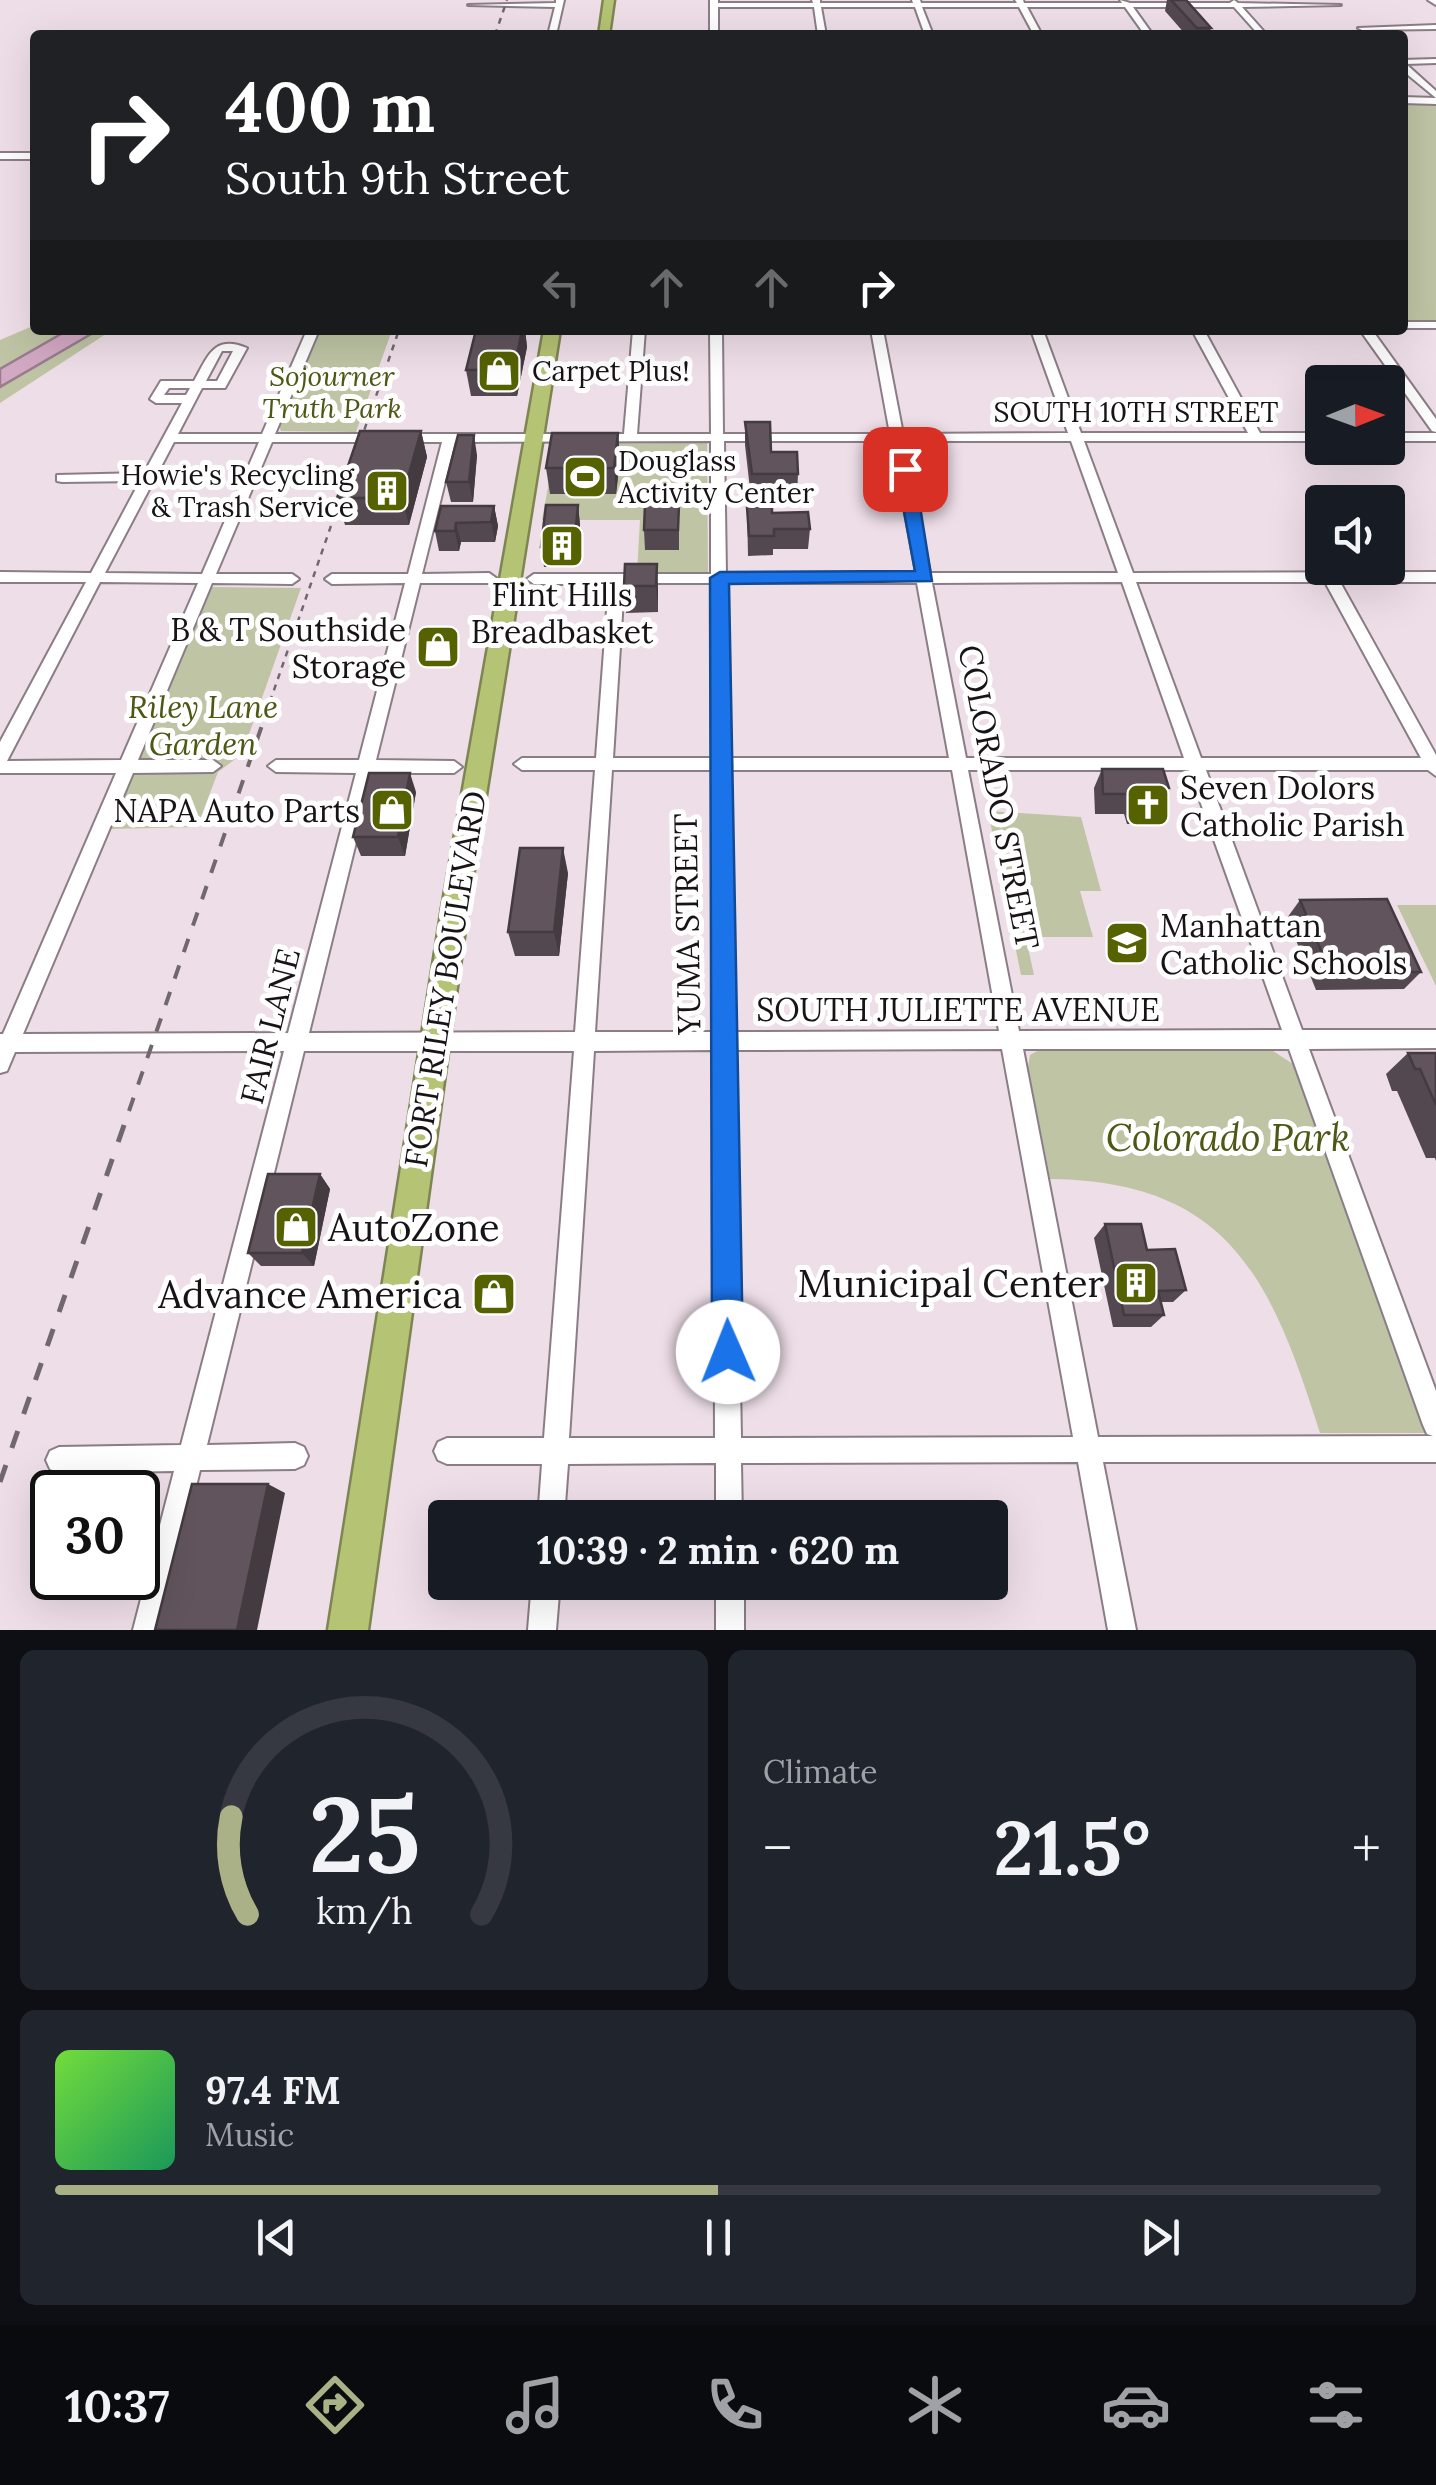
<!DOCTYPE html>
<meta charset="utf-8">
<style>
body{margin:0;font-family:Lora,serif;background:#20242c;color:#f1f3f6;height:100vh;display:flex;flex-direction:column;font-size:38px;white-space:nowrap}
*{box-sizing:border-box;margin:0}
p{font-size:32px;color:#9ea1a6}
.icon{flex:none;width:55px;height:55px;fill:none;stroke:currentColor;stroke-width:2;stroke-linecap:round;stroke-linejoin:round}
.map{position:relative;height:1630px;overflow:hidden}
.details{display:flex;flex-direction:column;gap:20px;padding:20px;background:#0d0f14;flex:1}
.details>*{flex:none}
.guide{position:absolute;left:30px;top:30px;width:1378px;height:305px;border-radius:10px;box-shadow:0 10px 40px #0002;background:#202124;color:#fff;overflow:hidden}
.needle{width:65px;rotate:89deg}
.buttons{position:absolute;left:1305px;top:365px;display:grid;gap:20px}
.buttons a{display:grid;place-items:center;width:100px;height:100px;border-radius:10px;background:#171b24;box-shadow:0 10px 40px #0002;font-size:50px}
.speed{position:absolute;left:30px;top:1470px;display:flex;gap:20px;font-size:50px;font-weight:700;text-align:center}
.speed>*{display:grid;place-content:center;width:130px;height:130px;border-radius:50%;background:#171b24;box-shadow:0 10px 40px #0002;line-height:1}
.speed .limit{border:5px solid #111;border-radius:15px;background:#fff;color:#111}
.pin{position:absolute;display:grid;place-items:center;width:85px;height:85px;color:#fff;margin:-42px;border-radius:20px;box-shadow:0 5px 15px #0006}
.me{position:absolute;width:110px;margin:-55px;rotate:359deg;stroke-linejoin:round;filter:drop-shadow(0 0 8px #0008)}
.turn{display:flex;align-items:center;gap:35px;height:210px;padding:0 30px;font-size:45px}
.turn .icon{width:130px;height:130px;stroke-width:2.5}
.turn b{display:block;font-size:70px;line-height:85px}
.lanes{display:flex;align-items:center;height:95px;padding:0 30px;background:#0003;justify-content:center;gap:50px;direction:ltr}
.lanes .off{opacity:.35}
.big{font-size:75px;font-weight:700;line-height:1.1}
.details .card{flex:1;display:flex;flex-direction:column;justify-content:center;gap:15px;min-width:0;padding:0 35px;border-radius:15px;background:#20242c}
.details .dial{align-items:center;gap:0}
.dial svg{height:260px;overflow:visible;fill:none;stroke:#363941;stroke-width:7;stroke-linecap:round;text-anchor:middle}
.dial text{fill:#f1f3f6;stroke:none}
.song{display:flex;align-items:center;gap:30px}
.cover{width:120px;height:120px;border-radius:15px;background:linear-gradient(135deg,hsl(100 70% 55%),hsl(150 70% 35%))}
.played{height:10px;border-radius:5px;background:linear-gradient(90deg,#abb187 50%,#363941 50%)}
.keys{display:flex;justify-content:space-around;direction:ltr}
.heat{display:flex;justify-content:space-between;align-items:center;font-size:55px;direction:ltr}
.details .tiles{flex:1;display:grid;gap:20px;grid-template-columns:1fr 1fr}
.card:last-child{grid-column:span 2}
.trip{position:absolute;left:428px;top:1500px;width:580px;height:100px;border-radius:10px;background:#171b24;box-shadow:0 10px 40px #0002;font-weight:700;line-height:100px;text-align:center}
.tab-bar{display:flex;height:160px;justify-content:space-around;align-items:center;background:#090b0e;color:#9ea1a6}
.tab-bar .icon{width:70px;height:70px}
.tab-bar .active{color:#abb187}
.tab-bar b{font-size:45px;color:#f1f3f6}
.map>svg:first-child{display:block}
</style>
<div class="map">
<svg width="1436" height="1630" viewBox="0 0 1436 1630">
<rect width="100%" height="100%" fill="#eedee8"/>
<!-- green -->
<g fill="#bec4a4">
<path d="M1402 102H1436V321L1403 322Z"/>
<path d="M35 325V330H68L0 369V340Z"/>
<path d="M98 330H112L0 403V387Z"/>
<path d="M319 330H392L356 432 281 431 278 424Z"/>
<path d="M707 441 708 573 637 572 640 520H542L556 443Z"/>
<path d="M211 587 301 588 242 754 218 772 197 827 108 829Z"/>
<path d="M988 811 1081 817 1101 891H1080L1093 937H1032L1027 943 1034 975H1021Z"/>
<path d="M1397 905H1436V986Z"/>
<path d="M1270 1049 1293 1064 1425 1433H1320C1272 1282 1231 1181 1050 1179L1028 1067 1030 1055 1039 1050Z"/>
</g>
<!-- water -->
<path fill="#d2a9c3" stroke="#9a7c8f" stroke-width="2.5" d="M68 330H98L0 387V369Z"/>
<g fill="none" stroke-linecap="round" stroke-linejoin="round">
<defs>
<g id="minor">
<path d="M556 0H564L556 35H548L555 7 468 5 556 3Z"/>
<path d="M710 0H718V3H813L812 0H820V3H913L912 0H920L921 3H1017L1015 0H1023L1024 3H1122L1120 0 1130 3H1230L1234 0 1238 3 1341 5 1242 7 1267 35H1259L1234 7H1133L1153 35H1145L1125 7H1027L1042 35H1034L1019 7H922L933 35H925L915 7H821L826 35H818L814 7H718V35H710Z"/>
<path d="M1428 0H1436V5Z"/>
<path d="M1436 25V29L1362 30 1358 28Z"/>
<path d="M1436 59V63L1406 64 1436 91V98L1402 70V60Z"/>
<path d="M1402 97 1436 98V104L1402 103Z"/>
<rect x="0" y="153" width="35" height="6"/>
<rect x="1402" y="322" width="34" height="6"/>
<path d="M307 330H319L275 434H624L633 330H645L637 434H711L710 330H722L723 434H890L871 330H883L903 434 1068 433 1031 330H1043L1081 433H1248L1192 330H1204L1260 433H1322V441H1084L1133 573 1436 572V582H1340L1436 755V776L1428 770H1206L1302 1030H1436V1048L1309 1049 1436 1391V1462H1103L1136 1630H1108L1078 1462 741 1463 742 1518H716V1463L568 1464 564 1518H538L542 1464H447L438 1460 434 1451 438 1442 447 1438H544L574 1051H304L207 1445 295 1443 304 1447 308 1456 304 1465 295 1469 200 1470 161 1630H133L174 1471 59 1473 50 1469 46 1460 50 1451 59 1447 181 1445 284 1051 15 1052 7 1071 0 1073V1034H3L116 773H0V742L86 582H0V572L91 573 140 481 62 482 57 481V475L144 473 182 403H156L150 399 161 381H194C208 356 214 334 247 348L225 388H202L178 434H262ZM222 351H233L217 381H206ZM169 388H190L186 395H164ZM711 441V574H534L527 579 534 584H609L596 758H522L514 764 522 770H595L575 1032 309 1033 373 773H454L462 767 454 761 376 760 420 583H489L496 578 489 573 422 574 455 442ZM724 441H892L916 573 726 574ZM904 441H1071L1118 573H930ZM174 442H259L202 574 105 573ZM272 442H442L408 574H332L325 579 332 584 405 583 359 760H276L268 766 276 772 356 773 288 1033 23 1034 133 773 213 772 221 766 213 760H138L212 583 292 584 299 579 292 574H216ZM100 582 198 583 121 760 7 761ZM1122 582 1184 758H966L932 583ZM1136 582H1325L1421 758H1201ZM624 583H711L712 758H613ZM726 583H917L949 758H729ZM612 770H712L714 1032H595ZM729 770H952L999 1031 734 1032ZM968 770H1189L1282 1030 1019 1031ZM1002 1049 1073 1437 741 1438 734 1050ZM1023 1049H1289L1423 1425 1427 1434 1433 1436 1098 1437ZM714 1050 715 1438H569L594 1051Z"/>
<path d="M1360 330H1372L1436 419V432L1432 431Z"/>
<rect x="1388" y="433" width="48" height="8"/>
<path d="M532 1582H560L556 1630H528Z"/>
<rect x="716" y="1582" width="28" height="48"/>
</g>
<g id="highway">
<path d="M604 0H614L609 35H599Z"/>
<path d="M544 330H560L468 908 368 1630H328L442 908Z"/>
</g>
</defs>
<!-- minor casing -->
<use href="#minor" stroke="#8b7d86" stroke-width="4"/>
<!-- highway casing -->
<use href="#highway" stroke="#7e8553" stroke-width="5"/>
<!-- minor -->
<use href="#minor" fill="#fff" fill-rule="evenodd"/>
<!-- highway -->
<use href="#highway" fill="#b5c374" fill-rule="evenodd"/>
<!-- rail-far2 -->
<g stroke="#71686e" stroke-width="2.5" stroke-dasharray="6 6" stroke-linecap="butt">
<path d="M495 35 507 0"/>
<path d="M266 713 399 330"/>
</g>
<!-- rail-far1 -->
<path stroke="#71686e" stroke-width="4" stroke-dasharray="14 14" stroke-linecap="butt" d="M129 1111 267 711"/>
<!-- rail -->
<path stroke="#71686e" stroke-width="5" stroke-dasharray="18 18" stroke-linecap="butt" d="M0 1482 130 1108"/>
</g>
<!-- wall -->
<g fill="#53484f">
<path d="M1167 0H1186L1211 28 1209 35H1186L1165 11Z"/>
<path d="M476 330H525L527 347 517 396H471L466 370Z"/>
<path d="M745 422 771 452 798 474 797 497 751 498 745 445Z"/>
<path d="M421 431 427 457 409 525H345L337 498Z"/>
<path d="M618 433 620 459 616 494H550L546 468Z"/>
<path d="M477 455 473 502H451L446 482Z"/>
<path d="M679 504V550H645L644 530Z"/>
<path d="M578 505 580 525 576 567H544L541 547Z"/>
<path d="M494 506 498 526 495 542H461L459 551H439L435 531Z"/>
<path d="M747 507 772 513 810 529 808 549H773V555L748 556Z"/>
<path d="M657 564 658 612 626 613 624 586Z"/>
<path d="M1102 769 1169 788 1153 824H1127L1124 814H1095L1094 788Z"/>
<path d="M416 792 405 856H361L353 837Z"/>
<path d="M568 873 559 956H515L508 932Z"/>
<path d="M1300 900 1421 972 1404 989 1316 990 1287 918Z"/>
<path d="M1408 1053H1436V1161L1435 1158H1426L1397 1091H1392L1386 1074Z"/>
<path d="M320 1174 330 1189 314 1266H261L248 1253Z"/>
<path d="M1105 1224 1186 1290 1173 1302H1161L1164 1315 1151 1327H1113L1094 1238Z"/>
</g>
<!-- shaded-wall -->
<g fill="#443b40">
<path d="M522 330H525L527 347 517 396 514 370Z"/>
<path d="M421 431 427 457 409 525 402 498Z"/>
<path d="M618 433 620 459 616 494 614 468Z"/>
<path d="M474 435 477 455 473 502 469 482Z"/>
<path d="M578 505 580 525 576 567 574 547Z"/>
<path d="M494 506 498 526 495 542 491 522Z"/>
<path d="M456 523 461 542 459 551 455 531Z"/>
<path d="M657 564 658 590V612L656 586Z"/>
<path d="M410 773 416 792 405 856 398 837Z"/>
<path d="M563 848 568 873 559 956 554 932Z"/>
<path d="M320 1174 330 1189 314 1266 302 1253Z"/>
<path d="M268 1484 285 1493 257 1630H237Z"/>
</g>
<!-- building -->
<g fill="#61545c" stroke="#443b40" stroke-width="2.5">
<path d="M1171 0H1186L1211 28H1197Z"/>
<path d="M476 330H522L514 370H466Z"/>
<path d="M745 422H770L771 452H797L798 474H752Z"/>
<path d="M360 431H421L402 498H337Z"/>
<path d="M552 433H618L614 468H546Z"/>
<path d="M458 435H474L469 482H446Z"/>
<path d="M645 504H679L678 530H644Z"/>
<path d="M546 505H578L574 547H541Z"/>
<path d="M441 506H494L491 522 456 523 455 531H435Z"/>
<path d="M747 507H772V513L808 512 810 529H774V536H749Z"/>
<path d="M625 564H657L656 586H624Z"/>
<path d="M1102 769H1163L1169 788H1156L1162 805H1136L1133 794H1103Z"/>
<path d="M369 773H410L398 837H353Z"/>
<path d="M520 848H563L554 932H508Z"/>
<path d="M1387 899 1421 972H1330L1300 900Z"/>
<path d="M1408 1053H1436V1105L1420 1069H1415Z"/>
<path d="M268 1174H320L302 1253H248Z"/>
<path d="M1105 1224H1141L1147 1250 1175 1249 1186 1290 1158 1291 1164 1315H1124Z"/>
<path d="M192 1484H268L237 1630H155Z"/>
</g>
<!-- route -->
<path fill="#1a73e8" stroke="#114b97" stroke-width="2.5" d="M905 464 914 469 932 581 729 584 743 1352 739 1364 728 1368 716 1364 712 1352 710 578 720 572 915 571 896 469Z"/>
<!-- icons -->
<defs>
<symbol id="shop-square" viewBox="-11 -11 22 22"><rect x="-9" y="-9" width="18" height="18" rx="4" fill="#566100" stroke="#fff"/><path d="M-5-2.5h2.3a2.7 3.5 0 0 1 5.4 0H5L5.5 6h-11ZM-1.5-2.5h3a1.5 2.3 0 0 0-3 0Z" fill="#fff"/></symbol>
<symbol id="stadium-square" viewBox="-11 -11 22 22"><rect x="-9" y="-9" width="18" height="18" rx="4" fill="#566100" stroke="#fff"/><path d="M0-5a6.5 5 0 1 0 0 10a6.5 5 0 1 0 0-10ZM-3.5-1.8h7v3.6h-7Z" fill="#fff"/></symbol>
<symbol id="building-square" viewBox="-11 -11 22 22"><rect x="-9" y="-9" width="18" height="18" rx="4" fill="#566100" stroke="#fff"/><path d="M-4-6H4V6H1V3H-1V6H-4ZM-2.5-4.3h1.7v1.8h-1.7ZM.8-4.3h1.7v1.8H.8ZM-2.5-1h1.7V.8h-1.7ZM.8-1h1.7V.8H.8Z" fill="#fff"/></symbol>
<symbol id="church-square" viewBox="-11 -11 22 22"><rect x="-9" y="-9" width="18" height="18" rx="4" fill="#566100" stroke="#fff"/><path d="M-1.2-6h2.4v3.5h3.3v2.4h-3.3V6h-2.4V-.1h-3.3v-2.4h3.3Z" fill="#fff"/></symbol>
<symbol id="school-square" viewBox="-11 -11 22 22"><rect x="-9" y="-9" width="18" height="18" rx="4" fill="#566100" stroke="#fff"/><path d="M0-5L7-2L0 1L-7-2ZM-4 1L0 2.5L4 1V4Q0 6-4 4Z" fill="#fff"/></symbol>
</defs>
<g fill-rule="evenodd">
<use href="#shop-square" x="474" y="346" width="50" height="50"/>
<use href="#stadium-square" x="560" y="452" width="50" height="50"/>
<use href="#building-square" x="362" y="466" width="50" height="50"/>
<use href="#building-square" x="537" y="521" width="50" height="50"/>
<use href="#shop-square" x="413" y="622" width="50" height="50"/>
<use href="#church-square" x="1123" y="780" width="50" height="50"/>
<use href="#shop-square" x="367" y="785" width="50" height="50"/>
<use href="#school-square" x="1102" y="918" width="50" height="50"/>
<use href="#shop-square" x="271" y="1202" width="50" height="50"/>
<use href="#building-square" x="1111" y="1258" width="50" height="50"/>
<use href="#shop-square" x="469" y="1269" width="50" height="50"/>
</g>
<g text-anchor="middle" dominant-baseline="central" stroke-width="10" stroke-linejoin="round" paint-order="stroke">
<!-- far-poi labels -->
<g font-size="28" fill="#181316" stroke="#fff" text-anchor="start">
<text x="532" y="371">Carpet Plus!</text>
<text x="618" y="461">Douglass<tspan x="618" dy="32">Activity Center</tspan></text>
<text x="354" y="475" text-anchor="end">Howie's Recycling<tspan x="354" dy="32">&amp; Trash Service</tspan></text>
</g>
<!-- far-park labels -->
<g font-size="28" font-style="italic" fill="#4e5714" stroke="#fff">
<text x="332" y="376">Sojourner<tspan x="332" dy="32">Truth Park</tspan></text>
</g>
<!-- far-street labels -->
<g font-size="28" fill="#181316" stroke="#fff">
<text x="1136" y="412">SOUTH 10TH STREET</text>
</g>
<!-- poi labels -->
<g font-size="32" fill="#181316" stroke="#fff" text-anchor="end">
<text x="562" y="594" text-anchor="middle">Flint Hills<tspan x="562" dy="37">Breadbasket</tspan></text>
<text x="406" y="629">B &amp; T Southside<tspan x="406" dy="37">Storage</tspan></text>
<text x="1180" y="787" text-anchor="start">Seven Dolors<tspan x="1180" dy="37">Catholic Parish</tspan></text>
<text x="360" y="810">NAPA Auto Parts</text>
<text x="1160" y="925" text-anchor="start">Manhattan<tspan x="1160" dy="37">Catholic Schools</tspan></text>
</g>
<!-- park labels -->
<g font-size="32" font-style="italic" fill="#4e5714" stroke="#fff">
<text x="203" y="706">Riley Lane<tspan x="203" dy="37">Garden</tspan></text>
</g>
<!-- street labels -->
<g font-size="32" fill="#181316" stroke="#fff">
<text transform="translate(999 797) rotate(79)">COLORADO STREET</text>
<text transform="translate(687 924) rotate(-91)">YUMA STREET</text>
<text transform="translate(445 979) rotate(-81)">FORT RILEY BOULEVARD</text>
<text x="958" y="1009">SOUTH JULIETTE AVENUE</text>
<text transform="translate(270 1026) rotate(-76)">FAIR LANE</text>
</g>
<!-- near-park labels -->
<g font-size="38" font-style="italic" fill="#4e5714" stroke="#fff">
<text x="1228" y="1137">Colorado Park</text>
</g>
<!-- near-poi labels -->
<g font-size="38" fill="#181316" stroke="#fff" text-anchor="end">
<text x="328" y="1227" text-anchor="start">AutoZone</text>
<text x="1104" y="1283">Municipal Center</text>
<text x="462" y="1294">Advance America</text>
</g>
</g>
</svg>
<div class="buttons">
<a><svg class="needle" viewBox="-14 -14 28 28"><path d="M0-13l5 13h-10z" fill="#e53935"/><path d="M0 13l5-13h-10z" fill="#9ea1a6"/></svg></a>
<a><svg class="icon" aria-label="sound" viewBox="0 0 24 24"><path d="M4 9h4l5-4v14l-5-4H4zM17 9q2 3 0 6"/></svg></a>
</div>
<div class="speed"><div class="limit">30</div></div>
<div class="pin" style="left:905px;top:469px;background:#d93025"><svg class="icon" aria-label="arrive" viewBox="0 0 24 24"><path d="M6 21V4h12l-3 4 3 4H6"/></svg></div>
<svg class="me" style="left:728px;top:1352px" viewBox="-20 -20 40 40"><circle r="19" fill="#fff"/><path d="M0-13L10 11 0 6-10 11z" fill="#1a73e8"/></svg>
<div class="trip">10:39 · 2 min · 620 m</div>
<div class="guide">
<div class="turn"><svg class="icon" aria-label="right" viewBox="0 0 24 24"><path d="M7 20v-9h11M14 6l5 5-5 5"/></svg><div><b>400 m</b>South 9th Street</div></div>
<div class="lanes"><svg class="icon off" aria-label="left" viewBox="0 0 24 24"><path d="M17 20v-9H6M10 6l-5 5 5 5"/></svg><svg class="icon off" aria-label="ahead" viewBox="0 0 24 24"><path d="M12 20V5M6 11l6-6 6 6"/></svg><svg class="icon off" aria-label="ahead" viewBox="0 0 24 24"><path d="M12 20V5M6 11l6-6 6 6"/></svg><svg class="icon" aria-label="right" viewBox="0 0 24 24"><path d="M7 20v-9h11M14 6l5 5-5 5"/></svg></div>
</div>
</div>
<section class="details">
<div class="tiles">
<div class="card dial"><svg viewBox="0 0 100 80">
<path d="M14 69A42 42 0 1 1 86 69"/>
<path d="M14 69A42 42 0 0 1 9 39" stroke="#abb187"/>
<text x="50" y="56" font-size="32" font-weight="700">25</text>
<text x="50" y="72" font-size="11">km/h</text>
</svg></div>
<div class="card"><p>Climate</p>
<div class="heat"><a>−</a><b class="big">21.5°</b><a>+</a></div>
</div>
<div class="card">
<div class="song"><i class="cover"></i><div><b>97.4 FM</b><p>Music</p></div></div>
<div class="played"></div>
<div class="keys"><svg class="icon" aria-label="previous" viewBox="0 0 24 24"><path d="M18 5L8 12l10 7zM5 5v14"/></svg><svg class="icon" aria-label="pause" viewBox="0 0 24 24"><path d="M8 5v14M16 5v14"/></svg><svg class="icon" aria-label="next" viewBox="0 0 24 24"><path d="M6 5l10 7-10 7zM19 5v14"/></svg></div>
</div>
</div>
</section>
<nav class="tab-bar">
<b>10:37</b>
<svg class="icon active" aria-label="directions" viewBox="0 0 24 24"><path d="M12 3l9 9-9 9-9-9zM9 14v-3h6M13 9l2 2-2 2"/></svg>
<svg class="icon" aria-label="music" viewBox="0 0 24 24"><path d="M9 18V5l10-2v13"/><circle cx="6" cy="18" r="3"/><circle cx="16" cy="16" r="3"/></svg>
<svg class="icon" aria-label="phone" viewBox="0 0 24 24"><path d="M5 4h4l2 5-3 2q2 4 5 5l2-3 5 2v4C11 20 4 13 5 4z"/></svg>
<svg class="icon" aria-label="climate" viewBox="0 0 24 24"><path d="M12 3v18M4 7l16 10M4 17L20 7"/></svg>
<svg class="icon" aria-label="car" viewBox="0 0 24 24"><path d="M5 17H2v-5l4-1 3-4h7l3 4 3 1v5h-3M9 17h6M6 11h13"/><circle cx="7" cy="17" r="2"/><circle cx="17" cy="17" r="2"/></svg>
<svg class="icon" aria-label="filters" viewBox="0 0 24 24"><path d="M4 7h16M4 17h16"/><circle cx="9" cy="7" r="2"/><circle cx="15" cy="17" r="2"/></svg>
</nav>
